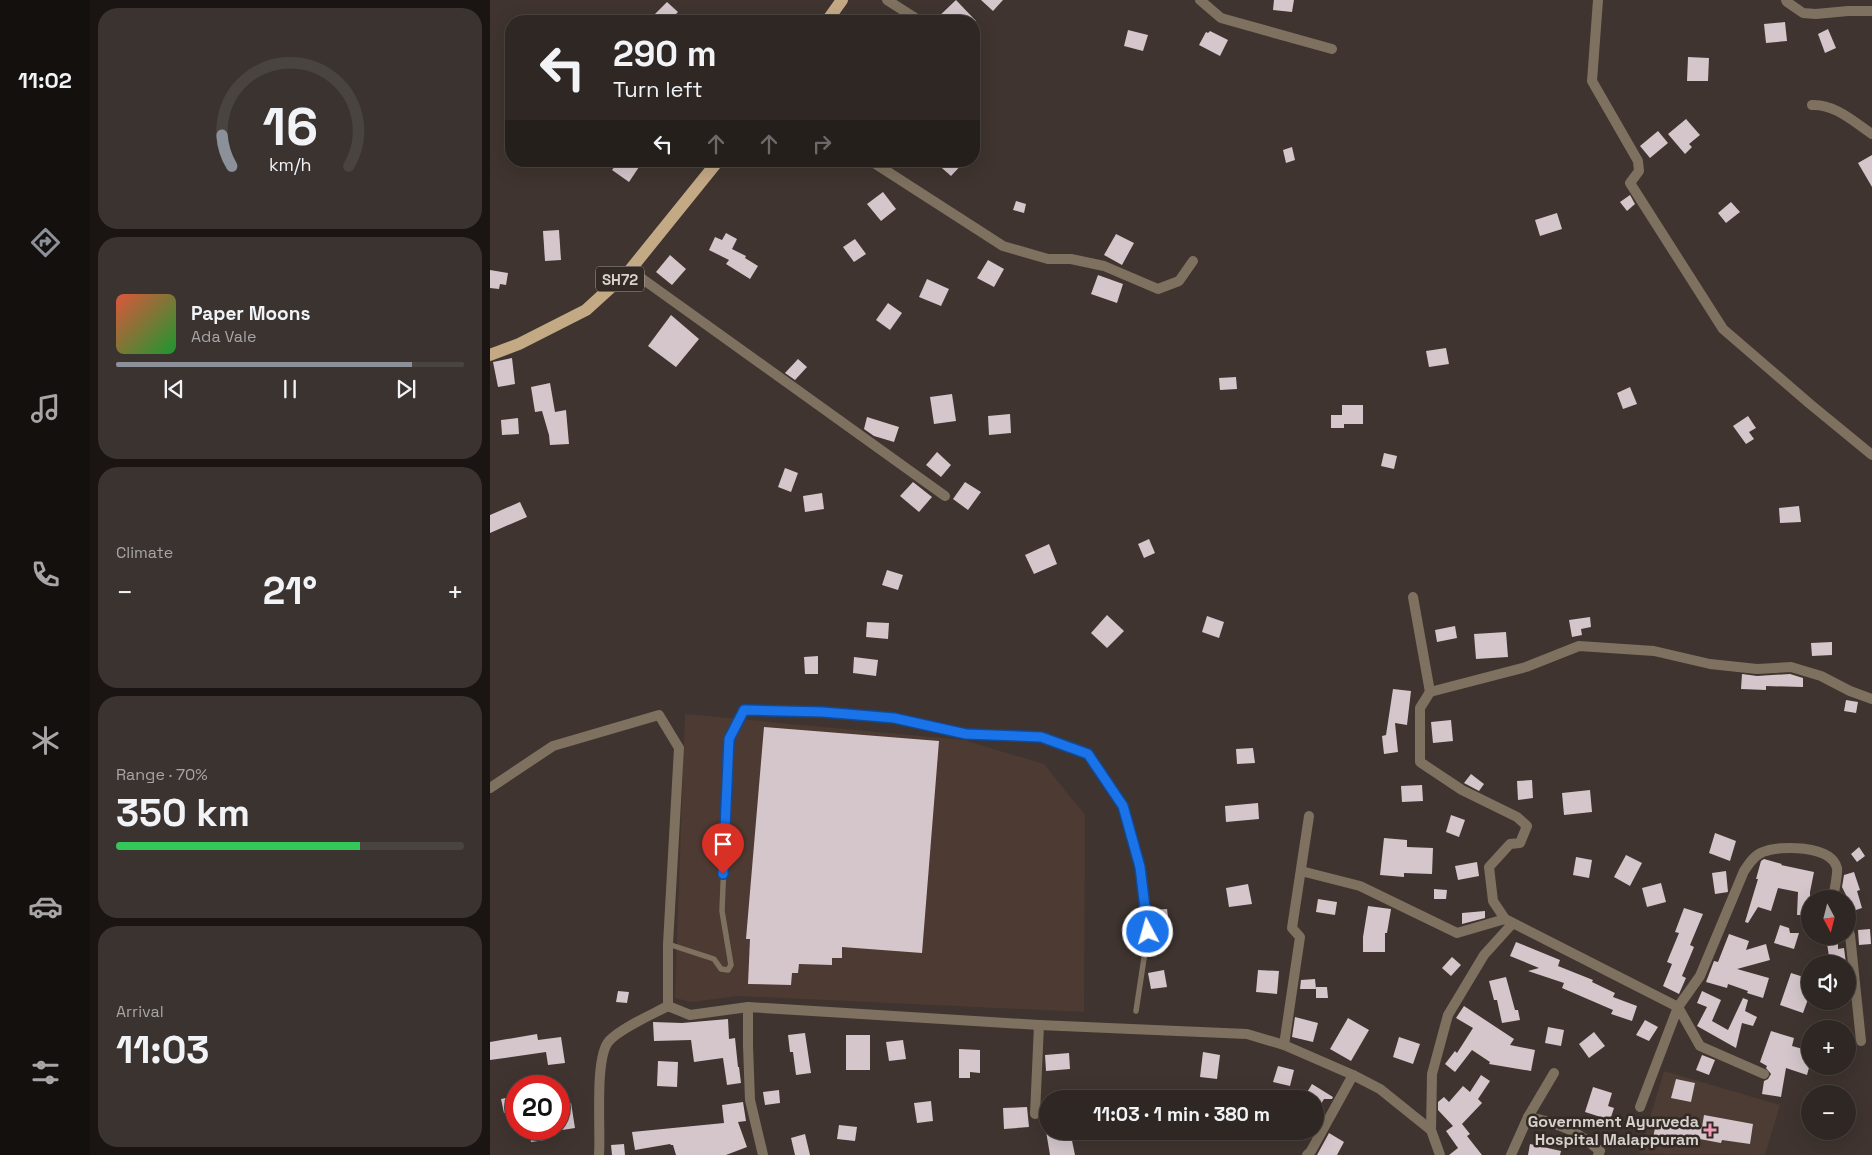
<!DOCTYPE html>
<meta charset="utf-8">
<style>
body{margin:0;font-family:"Space Grotesk",sans-serif;background:#3b3330;color:#f1f3f6;height:100vh;display:flex;flex-direction:column;font-size:19px;white-space:nowrap}
*{box-sizing:border-box;margin:0}
p{font-size:16px;color:#a7a5a6}
.icon{flex:none;width:28px;height:28px;fill:none;stroke:currentColor;stroke-width:2;stroke-linecap:round;stroke-linejoin:round}
.map{position:relative;flex:1;overflow:hidden}
.side{display:flex;flex-direction:column;gap:8px;padding:8px;background:#1a1513;width:400px}
.side>*{flex:none}
.hud{position:absolute;left:15px;top:15px;width:475px;height:152px;border-radius:20px;box-shadow:0 5px 20px #0002,0 0 0 1px #4a4441;background:#2f2723;color:#f1f3f6;overflow:hidden}
.needle{width:32px;rotate:173deg}
.controls{position:absolute;left:1311px;top:890px;display:grid;gap:10px}
.controls a{display:grid;place-items:center;width:55px;height:55px;border-radius:50%;background:#2f2723;box-shadow:0 5px 20px #0002,0 0 0 1px #4a4441;font-size:25px}
.speed{position:absolute;left:15px;top:1075px;display:flex;gap:10px;font-size:25px;font-weight:700;text-align:center}
.speed>*{display:grid;place-content:center;width:65px;height:65px;border-radius:50%;background:#2f2723;box-shadow:0 5px 20px #0002,0 0 0 1px #4a4441;line-height:1}
.speed .limit{border:8px solid #d22;background:#fff;color:#111}
.pin{position:absolute;display:grid;place-items:center;width:42px;height:42px;color:#fff;margin:-51px -21px;border-radius:50% 50% 50% 0;rotate:-45deg;box-shadow:0 0 5px #0007}
.pin .icon{rotate:45deg}
.me{position:absolute;width:55px;margin:-28px;rotate:354deg;stroke-linejoin:round;filter:drop-shadow(0 0 4px #0008)}
.turn{display:flex;align-items:center;gap:18px;height:105px;padding:0 25px;font-size:22px}
.turn .icon{width:65px;height:65px;stroke-width:2.5}
.turn b{display:block;font-size:35px;line-height:42px}
.lanes{display:flex;align-items:center;height:48px;padding:0 25px;background:#0003;justify-content:center;gap:25px;direction:ltr}
.lanes .off{opacity:.35}
.big{font-size:38px;font-weight:700;line-height:1.1}
.side .card{flex:1;display:flex;flex-direction:column;justify-content:center;gap:8px;min-width:0;padding:0 18px;border-radius:20px;background:#3b3330}
.side .dial{align-items:center;gap:0}
.dial svg{height:130px;overflow:visible;fill:none;stroke:#4a4441;stroke-width:7;stroke-linecap:round;text-anchor:middle}
.dial text{fill:#f1f3f6;stroke:none}
.song{display:flex;align-items:center;gap:15px}
.cover{width:60px;height:60px;border-radius:8px;background:linear-gradient(135deg,hsl(10 70% 55%),hsl(130 70% 35%))}
.played{height:5px;border-radius:2px;background:linear-gradient(90deg,#8c9099 85%,#4a4441 85%)}
.keys{display:flex;justify-content:space-around;direction:ltr}
.heat{display:flex;justify-content:space-between;align-items:center;font-size:28px;direction:ltr}
.charge{height:8px;border-radius:4px;background:linear-gradient(90deg,#34c759 70%,#4a4441 0)}
.trip{position:absolute;left:549px;top:1090px;width:285px;height:50px;border-radius:25px;background:#2f2723;box-shadow:0 5px 20px #0002,0 0 0 1px #4a4441;font-weight:700;line-height:50px;text-align:center}
main{display:flex;flex:1;min-height:0}
.menu{display:flex;flex-direction:column;width:90px;justify-content:space-around;align-items:center;background:#13100e;color:#a7a5a6}
.menu .icon{width:35px;height:35px}
.menu .active{color:#8c9099}
.menu b{font-size:22px;color:#f1f3f6}
.map>svg:first-child{display:block}
</style>
<main>
<nav class="menu">
<b>11:02</b>
<svg class="icon active" aria-label="directions" viewBox="0 0 24 24"><path d="M12 3l9 9-9 9-9-9zM9 14v-3h6M13 9l2 2-2 2"/></svg>
<svg class="icon" aria-label="music" viewBox="0 0 24 24"><path d="M9 18V5l10-2v13"/><circle cx="6" cy="18" r="3"/><circle cx="16" cy="16" r="3"/></svg>
<svg class="icon" aria-label="phone" viewBox="0 0 24 24"><path d="M5 4h4l2 5-3 2q2 4 5 5l2-3 5 2v4C11 20 4 13 5 4z"/></svg>
<svg class="icon" aria-label="climate" viewBox="0 0 24 24"><path d="M12 3v18M4 7l16 10M4 17L20 7"/></svg>
<svg class="icon" aria-label="car" viewBox="0 0 24 24"><path d="M5 17H2v-5l4-1 3-4h7l3 4 3 1v5h-3M9 17h6M6 11h13"/><circle cx="7" cy="17" r="2"/><circle cx="17" cy="17" r="2"/></svg>
<svg class="icon" aria-label="filters" viewBox="0 0 24 24"><path d="M4 7h16M4 17h16"/><circle cx="9" cy="7" r="2"/><circle cx="15" cy="17" r="2"/></svg>
</nav>
<section class="side">
<div class="card dial"><svg viewBox="0 0 100 80">
<path d="M14 69A42 42 0 1 1 86 69"/>
<path d="M14 69A42 42 0 0 1 8 50" stroke="#8c9099"/>
<text x="50" y="56" font-size="32" font-weight="700">16</text>
<text x="50" y="72" font-size="11">km/h</text>
</svg></div>
<div class="card">
<div class="song"><i class="cover"></i><div><b>Paper Moons</b><p>Ada Vale</p></div></div>
<div class="played"></div>
<div class="keys"><svg class="icon" aria-label="previous" viewBox="0 0 24 24"><path d="M18 5L8 12l10 7zM5 5v14"/></svg><svg class="icon" aria-label="pause" viewBox="0 0 24 24"><path d="M8 5v14M16 5v14"/></svg><svg class="icon" aria-label="next" viewBox="0 0 24 24"><path d="M6 5l10 7-10 7zM19 5v14"/></svg></div>
</div>
<div class="card"><p>Climate</p>
<div class="heat"><a>−</a><b class="big">21°</b><a>+</a></div>
</div>
<div class="card"><p>Range · 70%</p><b class="big">350 km</b><div class="charge"></div></div>
<div class="card"><p>Arrival</p><b class="big">11:03</b></div>
</section>
<div class="map">
<svg width="1382" height="1155" viewBox="0 0 1382 1155">
<rect width="100%" height="100%" fill="#3f342f"/>
<!-- industrial -->
<path fill="#4d3a32" d="M195 714 474 740 554 764 595 815 594 1012 248 996 201 1002 185 998Z"/>
<!-- built -->
<path fill="#4c3c33" d="M1174 1071 1290 1105 1275 1155 1149 1154Z"/>
<!-- building -->
<g fill="#d4c6cb">
<path d="M466 0 486 21H444Z"/>
<path d="M491 0H513L503 11Z"/>
<path d="M784 0H804L802 12 783 10Z"/>
<path d="M177 2 188 12 179 21H158Z"/>
<path d="M1295 22 1297 41 1276 43 1274 24Z"/>
<path d="M1338 29 1346 48 1335 53 1328 34Z"/>
<path d="M638 30 658 35 653 51 634 46Z"/>
<path d="M720 31 738 40 730 56 709 45 716 32 718 33Z"/>
<path d="M1198 57 1219 58 1218 81H1197Z"/>
<path d="M1196 119 1210 135 1199 144 1202 147 1195 154 1178 134Z"/>
<path d="M1168 131 1178 143 1160 158 1150 146Z"/>
<path d="M802 147 805 160 796 163 793 150Z"/>
<path d="M1382 155V187L1368 163Z"/>
<path d="M129 161H153L139 182 122 170Z"/>
<path d="M444 161H475L461 176Z"/>
<path d="M393 192 406 209 391 221 377 204Z"/>
<path d="M1140 195 1145 204 1137 211 1130 202Z"/>
<path d="M526 201 536 204 534 213 523 210Z"/>
<path d="M1241 202 1250 212 1236 223 1228 213Z"/>
<path d="M1067 213 1072 229 1050 236 1045 220Z"/>
<path d="M69 230 71 260 55 261 53 231Z"/>
<path d="M236 233 247 239 242 249 256 256 255 258 268 266 260 279 236 264 239 260 219 250 225 237 232 240Z"/>
<path d="M626 234 644 243 632 265 614 255Z"/>
<path d="M365 239 376 254 364 262 353 247Z"/>
<path d="M180 255 196 269 182 285 166 272Z"/>
<path d="M498 260 514 269 504 287 487 278Z"/>
<path d="M0 270 18 273 16 285 10 284 9 289 0 288Z"/>
<path d="M608 275 633 284 627 303 601 294Z"/>
<path d="M437 279 459 289 451 306 429 297Z"/>
<path d="M398 303 412 313 400 330 386 320Z"/>
<path d="M181 315 209 339 186 367 158 346Z"/>
<path d="M956 348 959 364 939 367 936 351Z"/>
<path d="M22 358 25 384 8 387 3 362Z"/>
<path d="M308 359 317 367 305 380 295 373Z"/>
<path d="M746 377 747 389 730 390 729 378Z"/>
<path d="M60 383 65 412 76 410 79 444 60 445 59 435 52 411 45 412 41 387Z"/>
<path d="M1140 387 1147 404 1133 409 1127 393Z"/>
<path d="M462 394 466 421 444 424 440 397Z"/>
<path d="M852 405H873V424H854V428H841V415H852Z"/>
<path d="M520 414 521 433 499 435 498 416Z"/>
<path d="M1258 416 1266 428 1259 432 1264 439 1256 444 1243 426Z"/>
<path d="M377 417 409 427 404 442 384 436 374 429Z"/>
<path d="M28 418 29 434 12 435 11 420Z"/>
<path d="M447 452 461 465 451 477 436 465Z"/>
<path d="M894 453 907 456 904 469 891 466Z"/>
<path d="M295 468 308 473 301 492 288 487Z"/>
<path d="M423 482 442 497 429 512 410 496Z"/>
<path d="M475 482 491 492 478 510 463 499Z"/>
<path d="M332 493 334 509 315 512 313 496Z"/>
<path d="M30 502 37 517 0 533V515Z"/>
<path d="M1309 506 1311 522 1290 523 1289 508Z"/>
<path d="M659 539 665 553 654 558 648 544Z"/>
<path d="M559 544 567 564 544 574 535 555Z"/>
<path d="M397 570 413 575 408 590 392 585Z"/>
<path d="M617 615 634 631 617 648 601 633Z"/>
<path d="M717 616 734 622 729 638 712 632Z"/>
<path d="M1100 617 1101 627 1091 629 1092 635 1082 637 1079 620Z"/>
<path d="M377 622 399 623 398 639 376 637Z"/>
<path d="M965 626 967 638 947 642 945 630Z"/>
<path d="M1016 632 1018 657 986 659 984 634Z"/>
<path d="M1342 642V655L1322 656 1321 643Z"/>
<path d="M328 656V674H315L314 657Z"/>
<path d="M364 657 388 660 386 676 363 673Z"/>
<path d="M1252 674 1267 676 1300 674 1313 678V687L1276 686V690L1251 689Z"/>
<path d="M903 689 921 691 917 725 905 723 908 752 894 754 892 736 896 735Z"/>
<path d="M1356 700 1368 702 1366 713 1354 711Z"/>
<path d="M961 720 963 741 943 743 941 722Z"/>
<path d="M274 727 449 741 432 953 352 947V958H342V965L309 964 308 973H302L301 985 258 984 260 939H256Z"/>
<path d="M763 748 765 763 747 764 746 749Z"/>
<path d="M981 774 994 784 989 791 974 783Z"/>
<path d="M1042 780 1043 798 1028 800 1027 781Z"/>
<path d="M932 785 933 801 912 802 911 786Z"/>
<path d="M1100 790 1102 812 1074 815 1072 793Z"/>
<path d="M768 803 769 819 736 822 735 806Z"/>
<path d="M961 815 975 820 969 837 956 832Z"/>
<path d="M1225 833 1246 841 1240 861 1219 853Z"/>
<path d="M894 838 917 840V847L943 848 942 874 914 873V877L890 875Z"/>
<path d="M1369 847 1375 856 1367 862 1361 854Z"/>
<path d="M1136 855 1152 863 1140 886 1124 877Z"/>
<path d="M1086 857 1102 860 1099 878 1083 875Z"/>
<path d="M1274 859 1292 864 1291 865 1324 872 1320 892V915H1307L1308 892 1288 888 1281 911 1268 907 1258 923 1255 922 1268 879H1266L1271 861Z"/>
<path d="M987 862 989 876 968 880 965 866Z"/>
<path d="M1236 871 1238 892 1225 894 1222 873Z"/>
<path d="M1364 872 1370 890 1367 891 1372 908 1360 912 1358 899 1352 887 1354 875Z"/>
<path d="M1171 883 1176 902 1157 907 1152 888Z"/>
<path d="M758 884 762 904 739 907 736 888Z"/>
<path d="M944 889 957 890 956 899H944Z"/>
<path d="M828 899 847 902 845 915 826 912Z"/>
<path d="M878 906 901 909 897 933H895V952H873V937Z"/>
<path d="M1194 908 1213 914 1200 945 1204 947 1192 976 1196 978 1189 994 1173 986 1182 964 1177 962 1189 933 1185 932Z"/>
<path d="M677 909 679 925 662 927 661 910Z"/>
<path d="M995 911V918L972 924V913Z"/>
<path d="M1290 925 1299 928 1300 933H1309L1304 949 1284 943Z"/>
<path d="M1380 929 1381 944 1369 945 1368 930Z"/>
<path d="M1239 934 1259 941 1256 950 1276 944 1280 960 1247 969 1279 978 1273 998 1257 993 1258 991 1238 984 1237 988 1216 982 1224 961 1228 962Z"/>
<path d="M1336 936H1348V949L1354 948 1356 964H1340Z"/>
<path d="M1026 942 1070 960 1068 966 1103 980 1102 982 1125 993 1123 997 1147 1006 1142 1021 1121 1014 1123 1010 1072 988 1074 983 1038 971 1049 968 1020 956Z"/>
<path d="M962 957 971 965 961 976 952 968Z"/>
<path d="M674 970 677 987 661 989 658 973Z"/>
<path d="M768 970 789 971 787 994 766 992Z"/>
<path d="M1301 973 1320 979 1316 991 1320 992V994L1313 1013 1290 1005Z"/>
<path d="M1016 977 1025 1010H1028L1030 1020 1012 1023 1007 1000H1004L999 981Z"/>
<path d="M825 979 826 989H810L811 980Z"/>
<path d="M826 987H837L838 998H826Z"/>
<path d="M128 991 139 992 137 1003 126 1002Z"/>
<path d="M1212 991 1231 1000 1222 1021 1238 1030 1253 998 1258 1000 1255 1011 1267 1017 1263 1026 1252 1023 1246 1048 1207 1026 1217 1007 1207 1003Z"/>
<path d="M974 1006 1024 1039 1020 1045 1045 1050 1041 1071 999 1064 1000 1062 982 1050 965 1072 955 1064 965 1051 967 1053 983 1028 966 1018Z"/>
<path d="M805 1017 828 1023 823 1042 802 1037Z"/>
<path d="M858 1018 879 1030 861 1061 840 1049Z"/>
<path d="M238 1019 239 1039 245 1038 248 1067H249L251 1083 237 1085 233 1058 204 1062 201 1040 164 1041 163 1022 192 1023Z"/>
<path d="M1155 1020 1168 1027 1159 1041 1146 1035Z"/>
<path d="M1058 1027 1074 1030 1071 1046 1055 1043Z"/>
<path d="M1281 1031 1304 1038 1302 1046 1320 1051V1064L1317 1075 1296 1068 1291 1097 1272 1094 1274 1081 1278 1079 1281 1074 1276 1068 1277 1066 1270 1062Z"/>
<path d="M1104 1032 1115 1046 1099 1058 1089 1044Z"/>
<path d="M315 1033 321 1073 306 1075 303 1052H300L298 1035Z"/>
<path d="M47 1034 48 1040 71 1037 75 1063 58 1065 56 1052 0 1060V1042Z"/>
<rect x="356" y="1035" width="24" height="35"/>
<path d="M909 1037 930 1044 923 1064 903 1057Z"/>
<path d="M413 1040 416 1059 399 1061 396 1042Z"/>
<path d="M469 1049 490 1050V1073L480 1072V1078H469Z"/>
<path d="M713 1052 730 1055 727 1079 710 1077Z"/>
<path d="M579 1053 580 1069 556 1071 555 1055Z"/>
<path d="M1212 1055 1225 1060 1219 1075 1206 1070Z"/>
<path d="M168 1061 188 1062 187 1087 167 1086Z"/>
<path d="M788 1066 804 1070 800 1086 783 1082Z"/>
<path d="M991 1075 1000 1081 988 1099 992 1103 972 1124 980 1134 977 1136 992 1155H959L968 1148 956 1131 963 1126 948 1110V1102L954 1097 959 1102 973 1086 980 1092Z"/>
<path d="M1186 1079 1205 1083 1201 1102 1181 1098Z"/>
<path d="M822 1084 843 1097 842 1099H834L825 1114V1099H813Z"/>
<path d="M1103 1087 1122 1093 1118 1106 1124 1108 1120 1120 1095 1112Z"/>
<path d="M289 1090 290 1103 275 1105 273 1092Z"/>
<path d="M26 1096V1111L14 1113 11 1099Z"/>
<path d="M441 1101 443 1121 427 1123 424 1103Z"/>
<path d="M253 1102 256 1121 248 1122 257 1147 236 1155H186L183 1145H181L180 1144 145 1150 142 1132 234 1123 232 1105Z"/>
<path d="M81 1103 85 1128 72 1130 69 1106Z"/>
<path d="M537 1107 539 1127 514 1129 513 1108Z"/>
<path d="M1214 1115 1263 1124 1260 1144 1232 1140 1231 1143 1199 1137 1197 1147 1163 1138 1166 1123 1184 1127 1185 1122 1212 1127Z"/>
<path d="M349 1125 367 1127 365 1141 347 1139Z"/>
<path d="M39 1129H53L55 1140 41 1142Z"/>
<path d="M556 1131H580L585 1155H560Z"/>
<path d="M839 1133 854 1142 847 1155H827Z"/>
<path d="M315 1134 320 1155H305L301 1138Z"/>
<path d="M134 1144 135 1155H122L121 1145Z"/>
<path d="M1040 1144 1071 1151 1070 1155H1038Z"/>
</g>
<g fill="none" stroke-linecap="round" stroke-linejoin="round">
<!-- service -->
<path stroke="#7e715f" stroke-width="5.5" d="M178 944 224 959 231 969 238 970 241 965 232 911 239 739 254 710 333 712 404 718 476 734 551 737 598 754 633 806 650 867 658 932 646 1011"/>
<!-- minor -->
<g stroke="#7e715f" stroke-width="10">
<path d="M397 0 430 21"/>
<path d="M710 0 731 18 842 49"/>
<path d="M1108 0 1102 81 1148 161 1149 171 1140 183 1233 329 1320 404 1382 455"/>
<path d="M1296 0 1297 2 1313 13 1326 14 1358 11H1382"/>
<path d="M1322 105C1345 104 1364 122 1382 134"/>
<path d="M381 161 513 246 558 259H581L614 266 668 289 689 281 703 261"/>
<path d="M140 270 455 496"/>
<path d="M923 597 940 692"/>
<path d="M811 871 870 886 967 933 1015 919"/>
<path d="M1343 899C1344 891 1348 874 1347 868 1341 845 1290 845 1273 852 1264 855 1259 864 1254 871L1210 976 1188 1007 1015 919 1003 901 999 867 1020 844 1030 843 1037 826 1027 817 972 790 930 762V708L940 692 1036 667 1089 646 1164 651 1220 664 1267 669 1301 667 1331 676 1360 691 1382 699"/>
<path d="M1358 930 1360 935 1371 1041"/>
<path d="M258 1007V1046L260 1100 273 1155"/>
<path d="M1188 1007 1210 1046 1274 1074"/>
<path d="M794 1045 810 937 802 928 819 816"/>
<path d="M1150 1107 1188 1007"/>
<path d="M545 1114 549 1025"/>
<path d="M1038 1117 1064 1073"/>
<path d="M941 1130 942 1074 958 1015 994 955 1022 924"/>
<path d="M109 1155C111 1131 104 1058 119 1041 131 1028 161 1015 178 1006"/>
<path d="M817 1155 821 1151 863 1075"/>
<path d="M1021 1155 1038 1117C1071 1124 1084 1129 1110 1151L1108 1155"/>
</g>
<!-- tertiary -->
<path stroke="#7e715f" stroke-width="10" d="M0 788 63 746 169 715 189 748 178 944V1006L200 1015 258 1007 549 1025 757 1034 794 1045 863 1075 890 1089 941 1130 950 1155"/>
<!-- primary -->
<g stroke="#c4a985" stroke-width="12">
<path d="M337 21 352 0"/>
<path d="M0 355 29 344 96 310 140 270 228 161"/>
</g>
</g>
<g fill="none" stroke-linecap="round" stroke-linejoin="round">
<defs>
<path id="route" d="M233 874 239 739 254 710 333 712 404 718 476 734 551 737 598 754 633 806 650 867 658 932"/>
</defs>
<!-- route casing -->
<use href="#route" stroke="#114b97" stroke-width="12"/>
<!-- route -->
<use href="#route" stroke="#1a73e8" stroke-width="9"/>
</g>
<!-- markers -->
<path fill="#f09ab7" stroke="#342a25" stroke-width="2" d="M1217.5 1122.5h5v5h5v5h-5v5h-5v-5h-5v-5h5z"/>
<g text-anchor="middle" dominant-baseline="central" stroke-width="5" stroke-linejoin="round" paint-order="stroke">
<!-- shield labels -->
<rect fill="#342a25" stroke="#a59e9a" stroke-width="1" x="106" y="266.5" width="48" height="25" rx="4"/>
<g font-size="15" font-weight="bold" fill="#d6d0cc">
<text x="130" y="279">SH72</text>
</g>
<!-- poi labels -->
<g font-size="16" font-weight="bold" fill="#d6d0cc" stroke="#342a25" text-anchor="end">
<text x="1209" y="1121">Government Ayurveda<tspan x="1209" dy="18">Hospital Malappuram</tspan></text>
</g>
</g>
</svg>
<div class="controls">
<a><svg class="needle" viewBox="-14 -14 28 28"><path d="M0-13l5 13h-10z" fill="#e53935"/><path d="M0 13l5-13h-10z" fill="#a7a5a6"/></svg></a>
<a><svg class="icon" aria-label="sound" viewBox="0 0 24 24"><path d="M4 9h4l5-4v14l-5-4H4zM17 9q2 3 0 6"/></svg></a>
<a>+</a>
<a>−</a>
</div>
<div class="speed"><div class="limit">20</div></div>
<div class="pin" style="left:233px;top:874px;background:#d93025"><svg class="icon" aria-label="arrive" viewBox="0 0 24 24"><path d="M6 21V4h12l-3 4 3 4H6"/></svg></div>
<svg class="me" style="left:658px;top:932px" viewBox="-20 -20 40 40"><circle r="17" fill="#1a73e8" stroke="#fff" stroke-width="3"/><path d="M0-11L8 9 0 5-8 9z" fill="#fff"/></svg>
<div class="trip">11:03 · 1 min · 380 m</div>
<div class="hud">
<div class="turn"><svg class="icon" aria-label="left" viewBox="0 0 24 24"><path d="M17 20v-9H6M10 6l-5 5 5 5"/></svg><div><b>290 m</b>Turn left</div></div>
<div class="lanes"><svg class="icon" aria-label="left" viewBox="0 0 24 24"><path d="M17 20v-9H6M10 6l-5 5 5 5"/></svg><svg class="icon off" aria-label="ahead" viewBox="0 0 24 24"><path d="M12 20V5M6 11l6-6 6 6"/></svg><svg class="icon off" aria-label="ahead" viewBox="0 0 24 24"><path d="M12 20V5M6 11l6-6 6 6"/></svg><svg class="icon off" aria-label="right" viewBox="0 0 24 24"><path d="M7 20v-9h11M14 6l5 5-5 5"/></svg></div>
</div>
</div>
</main>
